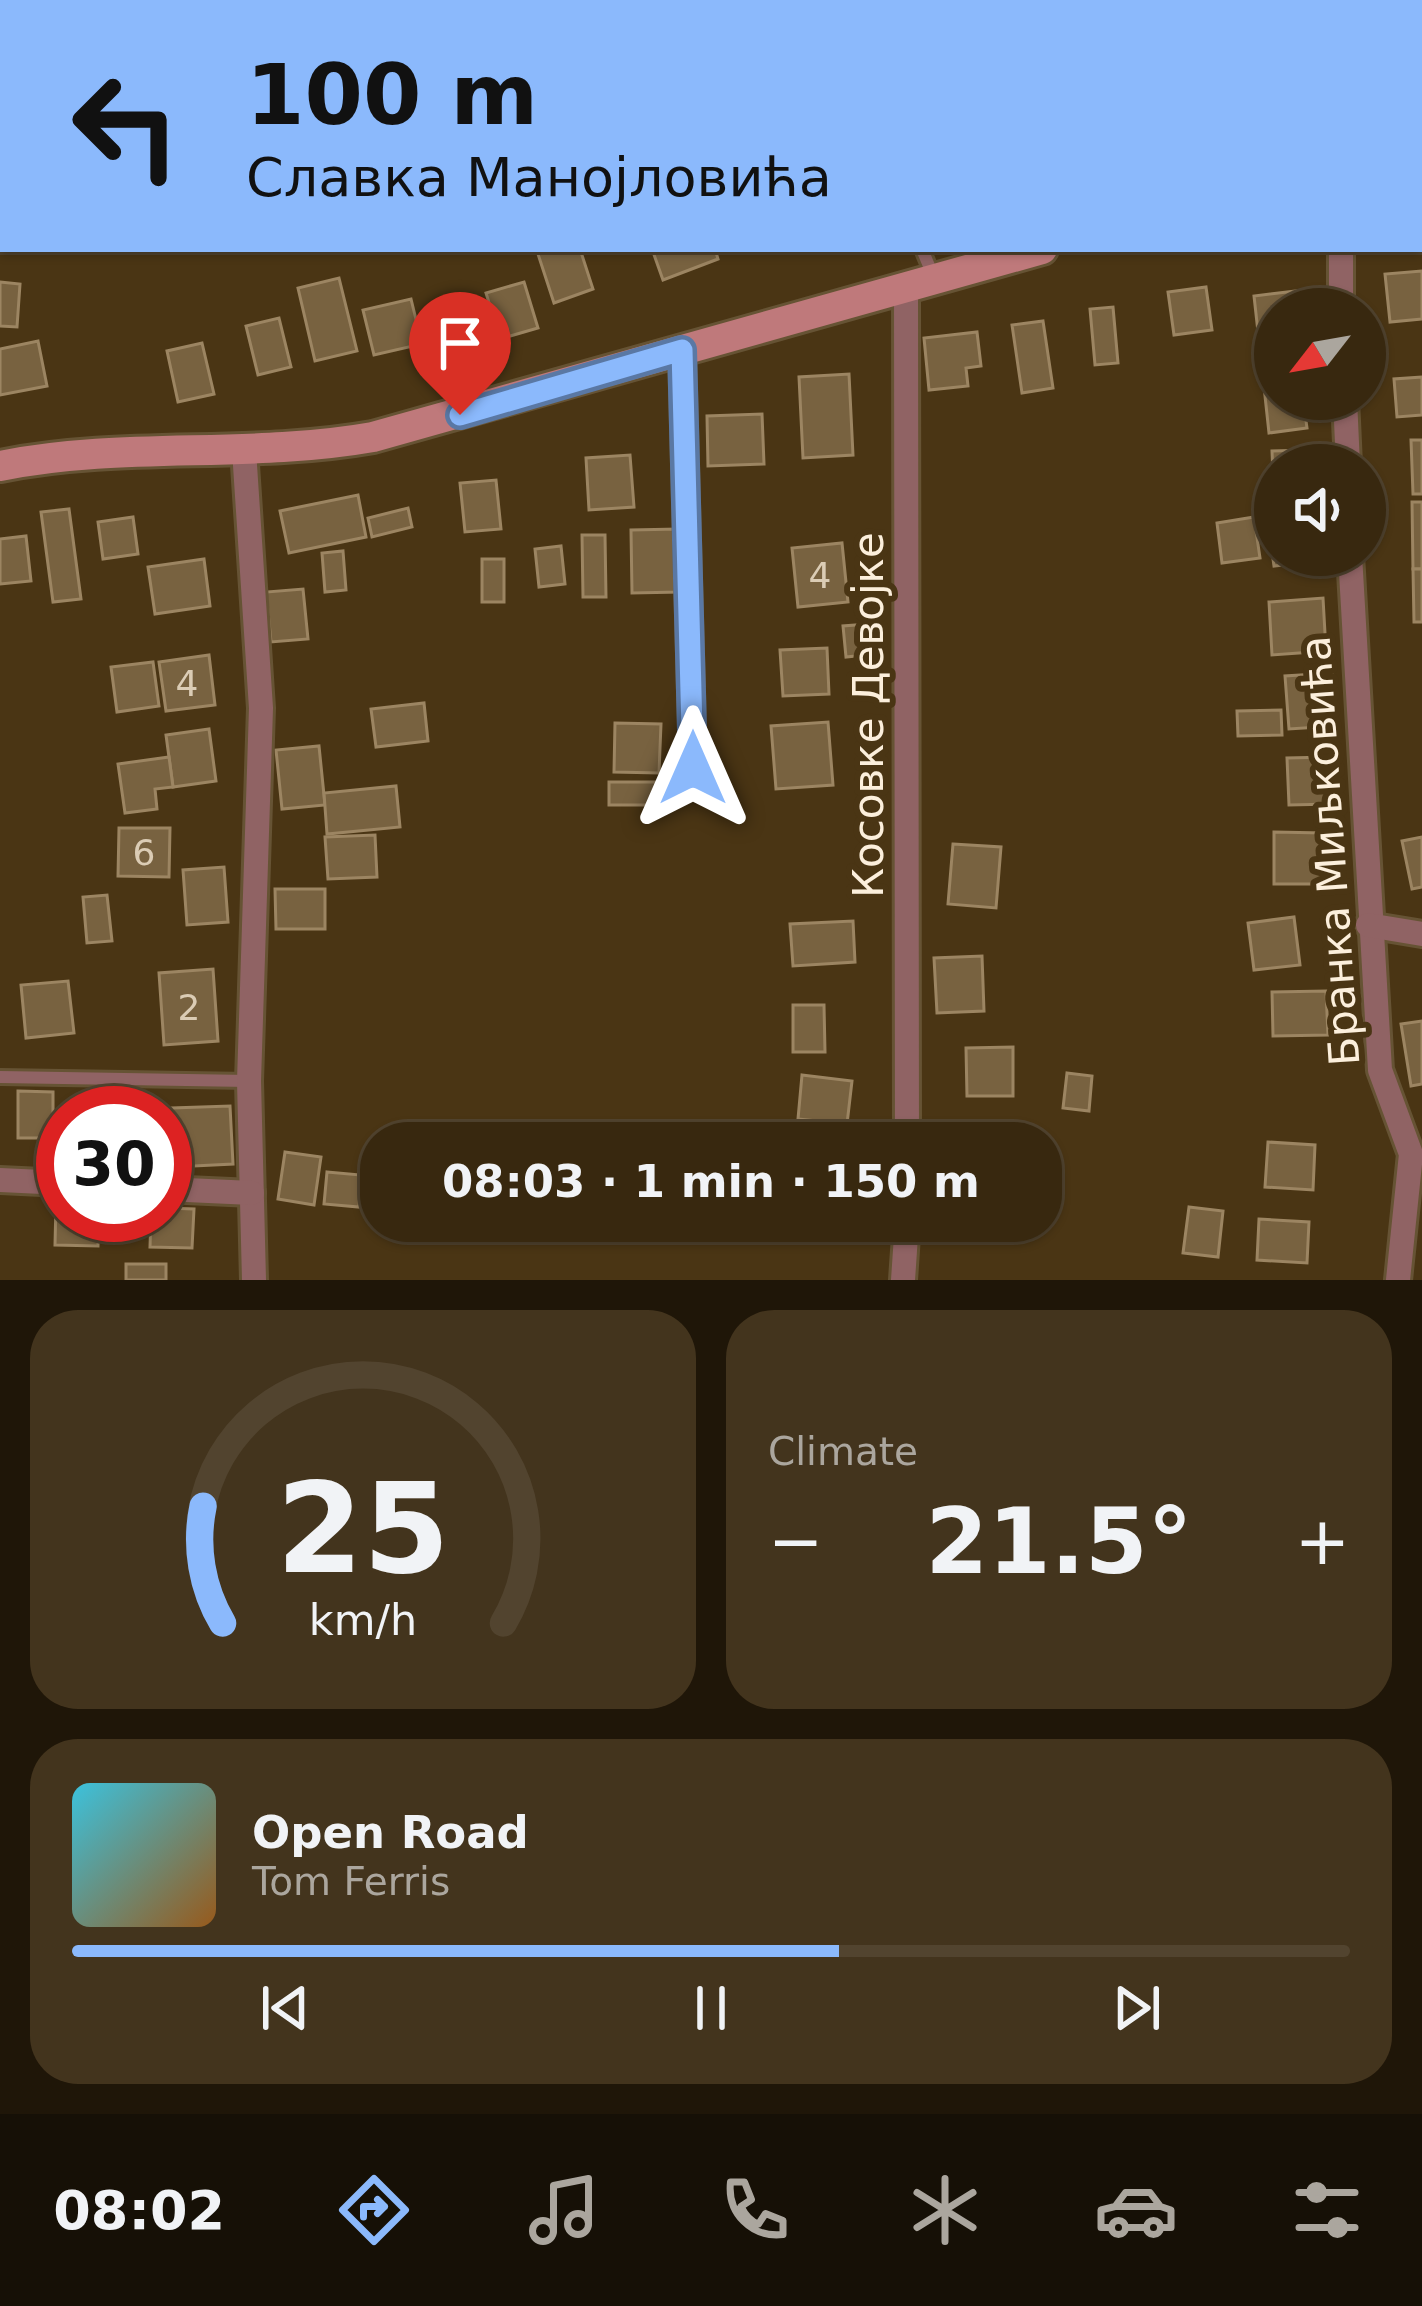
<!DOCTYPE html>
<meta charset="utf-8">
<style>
body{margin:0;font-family:"DejaVu Sans",sans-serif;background:#43341d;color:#f1f3f6;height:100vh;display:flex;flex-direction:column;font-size:45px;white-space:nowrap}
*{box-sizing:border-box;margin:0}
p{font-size:39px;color:#aba69e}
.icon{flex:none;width:66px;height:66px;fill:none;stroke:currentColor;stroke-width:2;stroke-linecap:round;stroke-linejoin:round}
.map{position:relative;height:1280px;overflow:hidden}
.sheet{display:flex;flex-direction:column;gap:30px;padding:30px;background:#1f1608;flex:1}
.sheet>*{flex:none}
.guide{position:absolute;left:0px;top:0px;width:1422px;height:252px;box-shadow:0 3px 9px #0004,0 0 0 3px #52442f;background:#8bb9fc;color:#111;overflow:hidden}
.needle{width:78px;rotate:239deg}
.fabs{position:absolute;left:1254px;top:288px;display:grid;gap:24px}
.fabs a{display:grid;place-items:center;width:132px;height:132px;border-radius:50%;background:#38280f;box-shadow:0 3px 9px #0004,0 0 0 3px #52442f;font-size:60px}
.speed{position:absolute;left:36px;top:1086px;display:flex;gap:24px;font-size:60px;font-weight:700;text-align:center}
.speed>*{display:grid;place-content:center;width:156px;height:156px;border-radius:50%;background:#38280f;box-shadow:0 3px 9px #0004,0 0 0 3px #52442f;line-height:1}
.speed .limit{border:18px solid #d22;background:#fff;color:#111}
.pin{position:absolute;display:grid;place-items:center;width:102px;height:102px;color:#fff;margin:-123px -51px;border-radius:50% 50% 50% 0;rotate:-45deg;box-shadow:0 0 12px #0007}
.pin .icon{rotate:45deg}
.me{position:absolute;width:132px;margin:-66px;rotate:0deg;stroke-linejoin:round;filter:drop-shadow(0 0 9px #0008)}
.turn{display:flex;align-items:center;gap:42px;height:252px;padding:0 48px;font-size:54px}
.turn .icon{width:156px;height:156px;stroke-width:2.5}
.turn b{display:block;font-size:84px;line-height:102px}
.big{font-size:90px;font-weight:700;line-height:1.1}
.sheet .tile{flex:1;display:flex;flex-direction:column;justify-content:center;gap:18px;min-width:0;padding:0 42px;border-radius:48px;background:#43341d}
.sheet .dial{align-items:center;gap:0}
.dial svg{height:312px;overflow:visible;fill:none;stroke:#52442f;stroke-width:7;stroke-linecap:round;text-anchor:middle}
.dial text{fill:#f1f3f6;stroke:none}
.song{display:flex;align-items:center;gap:36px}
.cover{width:144px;height:144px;border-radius:18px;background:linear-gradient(135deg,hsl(190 70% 55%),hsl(30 70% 35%))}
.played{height:12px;border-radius:6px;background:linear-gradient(90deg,#8bb9fc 60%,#52442f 60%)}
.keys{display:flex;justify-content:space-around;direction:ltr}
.heat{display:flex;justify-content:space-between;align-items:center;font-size:66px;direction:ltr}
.sheet .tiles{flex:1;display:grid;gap:30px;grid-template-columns:1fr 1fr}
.tile:last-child{grid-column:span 2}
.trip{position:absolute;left:360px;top:1122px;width:702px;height:120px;border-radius:48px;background:#38280f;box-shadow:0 3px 9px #0004,0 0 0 3px #52442f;font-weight:700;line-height:120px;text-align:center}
.tabs{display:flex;height:192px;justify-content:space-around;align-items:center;background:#161006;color:#aba69e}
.tabs .icon{width:84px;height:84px}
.tabs .active{color:#8bb9fc}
.tabs b{font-size:54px;color:#f1f3f6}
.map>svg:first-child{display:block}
</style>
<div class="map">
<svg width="1422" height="1280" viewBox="0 0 1422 1280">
<rect width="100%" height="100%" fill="#4a3514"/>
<!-- building -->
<g fill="#786240" stroke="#9c8562" stroke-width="3">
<path d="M580 249 593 289 554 303 537 251Z"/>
<path d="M652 249H715L718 259 663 280Z"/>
<path d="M1422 271V319L1390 322 1385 274Z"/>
<path d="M339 278 357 351 315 361 298 288Z"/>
<path d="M0 282 20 284 17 327 0 326Z"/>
<path d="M524 282 538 328 500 339 486 293Z"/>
<path d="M1206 287 1212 330 1174 335 1168 292Z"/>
<path d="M1313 289 1316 309H1275V358L1261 359 1254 296Z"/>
<path d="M411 299 422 344 374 355 363 310Z"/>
<path d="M1113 307 1118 363 1095 365 1090 309Z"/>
<path d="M279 318 291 367 258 375 246 326Z"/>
<path d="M1043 321 1053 388 1022 393 1012 325Z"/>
<path d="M977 332 981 366 966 368 968 386 929 390 924 338Z"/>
<path d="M38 341 47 386 0 395V349Z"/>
<path d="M202 343 214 394 178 402 167 351Z"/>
<path d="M1275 358V399H1303L1307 428 1269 433 1261 359Z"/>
<path d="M849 374 853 455 803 458 799 377Z"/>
<path d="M1422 377V415L1397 417 1394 379Z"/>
<path d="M762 414 764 464 708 466 707 416Z"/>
<path d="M1411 440H1422V494H1413Z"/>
<path d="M1309 450V465H1275L1274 501 1272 451Z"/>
<path d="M630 455 634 507 589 510 586 458Z"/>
<path d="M496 480 501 529 465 532 460 483Z"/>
<path d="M358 495 366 537 289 553 280 511Z"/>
<path d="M1412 502H1422V569H1413Z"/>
<path d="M408 508 412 527 372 537 368 518Z"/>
<path d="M69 509 81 599 53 602 41 512Z"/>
<path d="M1275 516V555H1325L1326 560 1274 566 1267 517Z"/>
<path d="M133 517 138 554 103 559 98 522Z"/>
<path d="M1254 517 1260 558 1222 563 1217 523Z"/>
<path d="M678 529 680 592 632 593 631 530Z"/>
<path d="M582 535H605L606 597H583Z"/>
<path d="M26 536 31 581 0 584V539Z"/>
<path d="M842 543 848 602 798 607 792 548Z"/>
<path d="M561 546 565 584 539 587 535 549Z"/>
<path d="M343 551 346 590 325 592 322 553Z"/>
<path d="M204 559 210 606 155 614 148 567Z"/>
<rect x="482" y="559" width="22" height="43"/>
<path d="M1413 569H1422V622H1414Z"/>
<path d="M303 589 308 639 271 642 266 592Z"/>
<path d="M1323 598 1326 651 1272 655 1269 602Z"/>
<path d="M881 623 884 653 846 657 843 626Z"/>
<path d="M827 648 829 694 783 696 780 650Z"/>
<path d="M209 655 215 705 166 711 159 662Z"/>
<path d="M153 662 159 706 117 712 111 667Z"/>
<path d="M1332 673 1335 726 1289 729 1285 676Z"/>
<path d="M424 703 428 741 376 747 371 709Z"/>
<path d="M1281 710 1282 735 1238 736 1237 711Z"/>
<path d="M828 722 833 785 776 789 771 726Z"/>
<path d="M615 723 661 724 659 773 614 772Z"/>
<path d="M209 729 216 781 173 787 166 735Z"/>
<path d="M319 746 325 805 282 809 276 750Z"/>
<path d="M169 757 173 787 155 789 157 809 125 813 118 764Z"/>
<path d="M1329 757 1332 804 1289 805 1287 758Z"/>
<rect x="609" y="782" width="49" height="23"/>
<path d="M396 786 400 827 327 834 324 793Z"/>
<path d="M119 828H170L169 877 118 876Z"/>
<path d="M1274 832 1323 833V884H1274Z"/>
<path d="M375 835 377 877 328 879 325 837Z"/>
<path d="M1422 837V887L1412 889 1402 841Z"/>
<path d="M953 844 1001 847 996 908 948 904Z"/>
<path d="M224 867 228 922 187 925 183 870Z"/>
<path d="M275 889H325V929H276Z"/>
<path d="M107 895 112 941 87 943 83 897Z"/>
<path d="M1294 917 1300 965 1254 970 1248 923Z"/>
<path d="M853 921 855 962 793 966 790 924Z"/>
<path d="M982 956 984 1011 937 1013 934 958Z"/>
<path d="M213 969 218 1041 164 1045 159 973Z"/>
<path d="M68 981 74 1033 26 1038 21 985Z"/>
<path d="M1326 991 1328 1035 1273 1036 1272 992Z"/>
<path d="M793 1005H824L825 1052H793Z"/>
<path d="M1422 1021V1084L1411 1086 1401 1024Z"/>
<path d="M1013 1047V1096H967L966 1048Z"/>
<path d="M1067 1073 1092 1076 1089 1111 1063 1108Z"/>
<path d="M802 1075 852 1081 847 1124 798 1119Z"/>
<path d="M18 1091 53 1092V1138H18Z"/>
<path d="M230 1106 233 1164 174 1167 172 1108Z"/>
<path d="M792 1125 849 1132 848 1143H789Z"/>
<path d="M1268 1142 1315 1145 1313 1190 1265 1187Z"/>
<path d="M285 1152 321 1157 314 1205 278 1199Z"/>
<path d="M327 1172 361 1175 359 1207 324 1204Z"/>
<path d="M56 1203H63V1215H99L98 1246 55 1245Z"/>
<path d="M1189 1207 1223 1211 1218 1257 1183 1253Z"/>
<path d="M165 1208 194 1209 192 1248 150 1247 151 1215H165Z"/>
<path d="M1259 1219 1309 1222 1307 1263 1257 1260Z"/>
<rect x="126" y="1264" width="40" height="16"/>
</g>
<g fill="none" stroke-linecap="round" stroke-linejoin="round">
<defs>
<g id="service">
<path d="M817 0 818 3"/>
<path d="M922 249 934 278"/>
<path d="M0 1077 249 1081"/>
</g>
<g id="minor">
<path d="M1341 249V309"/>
<path d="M906 287 907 1143"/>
<path d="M682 350 693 768"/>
<path d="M1345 399 1348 465"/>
<path d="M244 450 261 708 249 1081 254 1280"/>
<path d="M1350 555 1380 1070 1411 1154 1398 1280"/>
<path d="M1368 925 1422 934"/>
<path d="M0 1180 63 1183"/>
<path d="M165 1189 252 1193"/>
<path d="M903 1280 907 1221"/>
</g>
<g id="secondary">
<path d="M1419 184H1422"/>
<path d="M0 466C124 441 249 459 373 437L1042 249"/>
</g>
</defs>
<!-- service casing -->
<use href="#service" stroke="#665334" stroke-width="18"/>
<!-- minor casing -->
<use href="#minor" stroke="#665334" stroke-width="30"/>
<!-- secondary casing -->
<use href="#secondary" stroke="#665334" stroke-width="36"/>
<!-- service -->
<use href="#service" stroke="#906364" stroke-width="12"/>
<!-- minor -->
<use href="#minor" stroke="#906364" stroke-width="24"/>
<!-- secondary -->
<use href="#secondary" stroke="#bf797b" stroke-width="30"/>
</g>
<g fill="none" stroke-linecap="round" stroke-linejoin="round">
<defs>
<path id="route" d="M460 415 682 350 693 768"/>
</defs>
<!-- route casing -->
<use href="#route" stroke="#5a78a4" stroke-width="30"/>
<!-- route -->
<use href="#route" stroke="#8bb9fc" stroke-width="21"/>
</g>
<g text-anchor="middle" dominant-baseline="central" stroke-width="12" stroke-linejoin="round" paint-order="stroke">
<!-- number labels -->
<g font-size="36" fill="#dbccb5">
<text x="820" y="575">4</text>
<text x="187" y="683">4</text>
<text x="144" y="852">6</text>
<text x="189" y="1007">2</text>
</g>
<!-- street labels -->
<g font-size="42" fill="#fcefdc" stroke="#4a3514">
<text transform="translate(868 715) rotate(-90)">Косовке Девојке</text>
<text transform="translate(1330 851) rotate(-94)">Бранка Миљковића</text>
</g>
</g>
</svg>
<div class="fabs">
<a><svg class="needle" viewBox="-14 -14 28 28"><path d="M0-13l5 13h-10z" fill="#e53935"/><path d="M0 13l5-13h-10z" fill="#aba69e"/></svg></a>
<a><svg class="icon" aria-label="sound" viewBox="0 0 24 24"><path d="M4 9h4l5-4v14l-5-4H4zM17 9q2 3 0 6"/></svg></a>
</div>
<div class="speed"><div class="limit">30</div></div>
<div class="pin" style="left:460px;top:415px;background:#d93025"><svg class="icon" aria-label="arrive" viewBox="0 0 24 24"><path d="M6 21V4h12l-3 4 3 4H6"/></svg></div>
<svg class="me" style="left:693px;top:768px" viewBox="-20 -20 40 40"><path d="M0-17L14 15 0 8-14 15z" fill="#8bb9fc" stroke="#fff" stroke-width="4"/></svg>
<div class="trip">08:03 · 1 min · 150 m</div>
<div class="guide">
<div class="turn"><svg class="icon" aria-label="left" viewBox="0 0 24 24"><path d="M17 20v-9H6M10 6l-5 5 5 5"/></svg><div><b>100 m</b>Славка Манојловића</div></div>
</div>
</div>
<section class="sheet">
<div class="tiles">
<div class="tile dial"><svg viewBox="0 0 100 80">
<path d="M14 69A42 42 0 1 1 86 69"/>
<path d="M14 69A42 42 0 0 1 9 39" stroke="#8bb9fc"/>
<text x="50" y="56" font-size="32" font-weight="700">25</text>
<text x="50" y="72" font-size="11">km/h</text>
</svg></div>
<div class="tile"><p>Climate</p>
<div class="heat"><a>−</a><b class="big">21.5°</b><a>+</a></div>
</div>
<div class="tile">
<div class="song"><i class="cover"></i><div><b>Open Road</b><p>Tom Ferris</p></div></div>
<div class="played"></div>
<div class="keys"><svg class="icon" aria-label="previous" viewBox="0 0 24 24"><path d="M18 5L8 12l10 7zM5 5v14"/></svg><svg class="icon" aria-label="pause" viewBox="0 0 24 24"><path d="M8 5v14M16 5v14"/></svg><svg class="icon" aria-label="next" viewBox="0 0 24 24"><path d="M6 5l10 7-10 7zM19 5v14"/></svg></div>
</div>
</div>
</section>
<nav class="tabs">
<b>08:02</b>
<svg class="icon active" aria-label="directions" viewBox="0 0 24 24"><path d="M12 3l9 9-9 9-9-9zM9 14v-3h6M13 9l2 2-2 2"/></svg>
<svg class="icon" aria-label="music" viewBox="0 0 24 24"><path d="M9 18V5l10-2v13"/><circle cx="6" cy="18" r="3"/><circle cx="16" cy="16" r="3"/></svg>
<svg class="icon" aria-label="phone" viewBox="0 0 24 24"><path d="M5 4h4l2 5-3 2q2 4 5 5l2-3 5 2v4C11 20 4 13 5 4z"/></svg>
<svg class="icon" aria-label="climate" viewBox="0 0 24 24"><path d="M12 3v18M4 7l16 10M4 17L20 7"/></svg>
<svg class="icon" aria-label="car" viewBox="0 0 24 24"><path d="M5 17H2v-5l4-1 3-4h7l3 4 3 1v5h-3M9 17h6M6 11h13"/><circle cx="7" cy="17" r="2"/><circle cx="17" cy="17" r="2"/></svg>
<svg class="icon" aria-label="filters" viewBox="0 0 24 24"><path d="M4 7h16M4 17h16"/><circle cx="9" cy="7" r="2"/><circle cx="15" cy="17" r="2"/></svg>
</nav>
